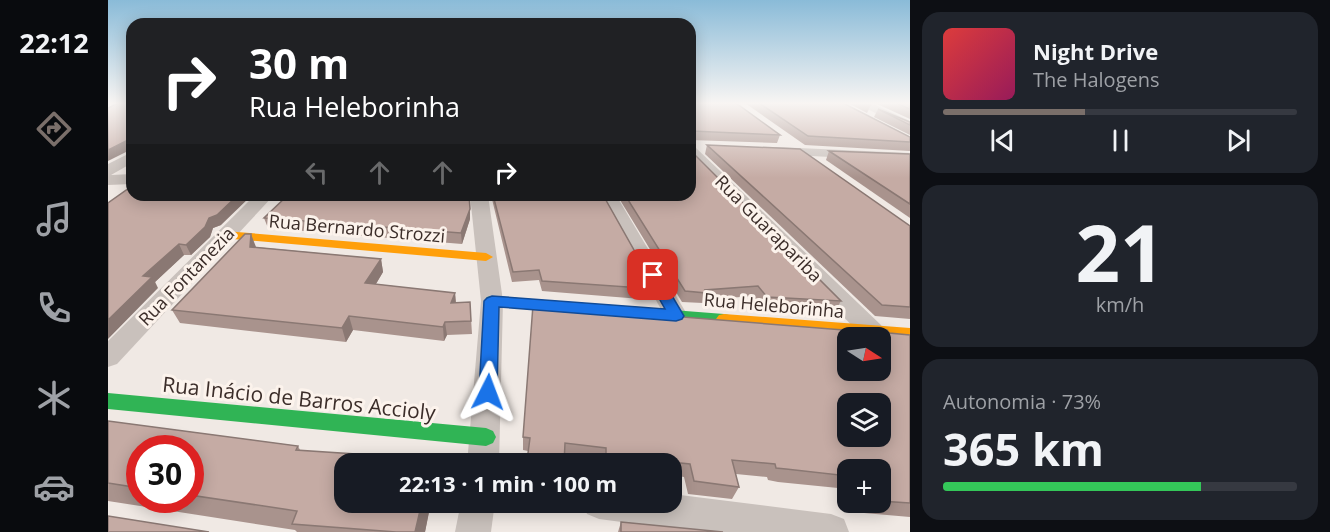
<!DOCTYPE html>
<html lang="pt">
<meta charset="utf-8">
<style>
body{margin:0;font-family:"Open Sans",sans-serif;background:#20242c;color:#f1f3f6;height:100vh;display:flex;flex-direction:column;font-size:22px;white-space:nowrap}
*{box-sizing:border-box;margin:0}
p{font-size:20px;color:#9ea1a6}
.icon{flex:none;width:33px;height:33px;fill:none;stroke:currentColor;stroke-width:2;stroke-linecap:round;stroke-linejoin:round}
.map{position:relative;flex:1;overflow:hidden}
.sheet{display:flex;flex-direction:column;gap:12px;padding:12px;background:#0d0f14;width:420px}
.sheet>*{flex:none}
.guide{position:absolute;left:18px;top:18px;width:570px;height:183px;border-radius:18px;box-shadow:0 3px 15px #0003;background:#202124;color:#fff;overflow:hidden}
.needle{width:39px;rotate:102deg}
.tools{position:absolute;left:729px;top:327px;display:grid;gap:12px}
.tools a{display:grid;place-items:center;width:54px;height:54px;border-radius:12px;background:#171b24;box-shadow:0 3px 15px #0003;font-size:30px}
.speed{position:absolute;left:18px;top:435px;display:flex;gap:12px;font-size:30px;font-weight:700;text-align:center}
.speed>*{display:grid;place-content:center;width:78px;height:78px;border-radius:50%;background:#171b24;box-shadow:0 3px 15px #0003;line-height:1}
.speed .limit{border:9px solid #d22;background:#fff;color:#111}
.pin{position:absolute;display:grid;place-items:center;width:51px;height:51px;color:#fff;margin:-26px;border-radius:12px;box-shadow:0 3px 9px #0006}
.me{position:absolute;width:66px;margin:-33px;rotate:3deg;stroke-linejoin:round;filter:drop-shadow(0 0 4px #0008)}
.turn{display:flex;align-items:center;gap:21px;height:126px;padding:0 24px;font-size:27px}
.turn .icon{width:78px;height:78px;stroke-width:2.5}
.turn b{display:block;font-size:42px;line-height:51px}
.lanes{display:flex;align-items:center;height:57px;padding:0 24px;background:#0003;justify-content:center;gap:30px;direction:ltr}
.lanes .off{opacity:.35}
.big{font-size:45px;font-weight:700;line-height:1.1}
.sheet .tile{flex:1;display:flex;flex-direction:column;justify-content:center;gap:9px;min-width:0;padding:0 21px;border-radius:18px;background:#20242c}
.sheet .dial{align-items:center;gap:0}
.dial b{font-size:78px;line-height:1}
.song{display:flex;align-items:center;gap:18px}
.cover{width:72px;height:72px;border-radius:9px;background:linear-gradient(135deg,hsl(0 70% 55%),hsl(330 70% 35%))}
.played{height:6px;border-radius:3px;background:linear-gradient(90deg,#7a6f6a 40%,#363941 40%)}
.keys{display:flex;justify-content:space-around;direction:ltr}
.charge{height:9px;border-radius:4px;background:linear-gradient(90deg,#34c759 73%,#363941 0)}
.trip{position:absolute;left:226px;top:453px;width:348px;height:60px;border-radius:18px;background:#171b24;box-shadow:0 3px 15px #0003;font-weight:700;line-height:60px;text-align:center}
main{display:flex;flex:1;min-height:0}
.menu{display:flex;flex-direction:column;width:108px;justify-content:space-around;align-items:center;background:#090b0e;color:#9ea1a6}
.menu .icon{width:42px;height:42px}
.menu .current{color:#7a6f6a}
.menu b{font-size:27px;color:#f1f3f6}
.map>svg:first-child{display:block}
</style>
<main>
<nav class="menu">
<b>22:12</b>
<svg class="icon current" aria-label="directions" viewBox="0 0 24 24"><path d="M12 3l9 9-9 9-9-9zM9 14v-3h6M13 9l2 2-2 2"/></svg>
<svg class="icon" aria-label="music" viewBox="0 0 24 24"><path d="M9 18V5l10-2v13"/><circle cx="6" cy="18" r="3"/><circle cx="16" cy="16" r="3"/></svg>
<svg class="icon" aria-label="phone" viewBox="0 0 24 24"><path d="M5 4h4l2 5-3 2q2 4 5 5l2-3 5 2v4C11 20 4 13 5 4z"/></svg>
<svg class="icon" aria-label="climate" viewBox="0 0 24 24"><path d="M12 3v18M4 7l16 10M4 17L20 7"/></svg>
<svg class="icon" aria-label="car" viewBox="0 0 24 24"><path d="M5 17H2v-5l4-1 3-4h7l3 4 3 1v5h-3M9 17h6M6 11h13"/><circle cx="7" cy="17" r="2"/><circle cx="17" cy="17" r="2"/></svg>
</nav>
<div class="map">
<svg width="802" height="532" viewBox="0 0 802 532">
<rect width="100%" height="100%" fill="#f0e9e4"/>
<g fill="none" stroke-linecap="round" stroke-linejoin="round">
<!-- street -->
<g fill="#c9c1bc" fill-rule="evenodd">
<path d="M747 103H763L802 121V130Z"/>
<path d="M582 146 587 147 773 325 776 331 773 337H755L582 158Z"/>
<path d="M668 147 802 153V161L663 154 661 151Z"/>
<path d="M24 152V163L3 175 24 174V184L0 185V164Z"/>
<path d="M147 195H166L9 364 0 367V341Z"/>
<path d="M362 195H380L395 301 391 464H359L373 301Z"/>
<path d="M490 195H508L580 316 576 322 568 324 560 322Z"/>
<path d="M564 494 723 514 736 519 741 532H589L491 519 479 514 474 502H564Z"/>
<path d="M353 502H387L383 532H347Z"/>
</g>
<!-- fast -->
<g fill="#30b455" fill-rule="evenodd">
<path d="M384 296 616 314 621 315 624 319 621 323 616 324 379 305 377 301 379 297Z"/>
<path d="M0 393 378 428 385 431 388 437 385 443 378 446 0 409Z"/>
</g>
<!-- slow -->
<g fill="#ff9f0a" fill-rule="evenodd">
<path d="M117 231 378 253 385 257 378 261 113 238 111 235Z"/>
<path d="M616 314 802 328V340L611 323 608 319 611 315Z"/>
</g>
</g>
<!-- wall -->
<g fill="#a9938d" fill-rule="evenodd">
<path d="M582 103 672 135 669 143 582 140 583 151 733 301 727 311 654 308 645 296 596 300 595 303 574 302 509 195H582Z"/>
<path d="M637 103H735L802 138V151L697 145Z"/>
<path d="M740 103H765L762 104 763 105 759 113Z"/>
<path d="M767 103H802V119Z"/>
<path d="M770 109 802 122V135L766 117Z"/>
<path d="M599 145 802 226V319L767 316 597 154Z"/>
<path d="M721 151 802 154V218L718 160Z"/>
<path d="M383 195H495L548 289 545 300 434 291 431 280 404 282Z"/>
<path d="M0 203 113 225 105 228 102 237 83 255H76L47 282 50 288Z"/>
<path d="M156 218 362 219 354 244 160 228Z"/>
<path d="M148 247 273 259 275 272 268 284 347 293 348 303 362 302 364 334 339 335 336 341 245 330 238 342 72 323 64 310Z"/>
<path d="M748 331 802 335V517L756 513 751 502H772V470H740V489L670 482 660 480 659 477 628 474 631 487 624 499 580 494 576 477 564 475V464H495V461L457 457 456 464H419L420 451 415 450V437Z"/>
<path d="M0 421 190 446 192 450 323 502 317 532H189L187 530 0 501ZM32 448H82V500H32Z"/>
<path d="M513 522 615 532H510Z"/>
</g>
<!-- shaded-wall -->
<g fill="#8a7873">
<path d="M24 138V149L0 161V150Z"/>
<path d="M130 195H144L113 225 105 228 102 237 83 255 78 245 101 218Z"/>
<path d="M362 209V219L354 244 353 233Z"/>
<path d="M143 234 148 247H142Z"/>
<path d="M71 244 76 255 47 282 50 288 0 339V320L35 276Z"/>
<path d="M273 259 275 272 260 297 257 283Z"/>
<path d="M347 293 348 306 343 303Z"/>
<path d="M241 316 245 330 238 342 234 328Z"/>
<path d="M337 322 339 335 336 341 335 327Z"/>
<path d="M314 502H323L317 532H307Z"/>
</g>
<!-- building -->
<g fill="#c5aba4" stroke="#8a7873" stroke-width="1.5" fill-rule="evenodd">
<path d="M10 103H24V138L0 150V108Z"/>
<path d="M582 103H628L672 135 584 131 582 133Z"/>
<path d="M651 103H735L802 137V142L700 136Z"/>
<path d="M788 103H802V109Z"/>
<path d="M770 109 802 122V125Z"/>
<path d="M582 138 583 151 733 301 659 297 650 286 597 290 599 293 577 291 517 195H582Z"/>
<path d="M599 145 692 149 802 226V307L774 305Z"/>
<path d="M721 151 802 154V204Z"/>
<path d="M24 186V195H130L109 215 101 218 97 227 78 245 71 244 35 276 44 277 0 320V203Z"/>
<path d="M180 195H361L362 209 353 233 156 218Z"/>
<path d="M385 195H495L548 289 434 281 431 270 405 272Z"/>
<path d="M137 234H143L142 247 273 259 257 283 347 293 343 303 362 302 363 321 337 322 335 327 241 316 234 328 64 310Z"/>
<path d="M425 305 748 331 750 328 779 330 781 333 802 335V503L772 501V470H740V476L678 469 668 468 667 464 624 460 631 487 586 481 582 464 534 459 535 462 512 460 511 456 498 455V448L457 443 456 464H434L419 461 422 438 415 437ZM740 338H772V370H740ZM740 404H772V436H740Z"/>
<path d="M0 421 190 446 188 450 323 459 322 464H237V502H314L307 532H288L184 524 189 511 82 495V448H32V488L0 483Z"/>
<path d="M0 516 101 532H0Z"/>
<path d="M513 522 615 532H513Z"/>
</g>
<!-- sky -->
<linearGradient id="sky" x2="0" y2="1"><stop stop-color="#8abbd8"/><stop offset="0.58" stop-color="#f8f5f3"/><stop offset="1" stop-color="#f8f5f3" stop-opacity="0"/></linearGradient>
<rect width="802" height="178" fill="url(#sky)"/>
<!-- route -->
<path fill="#1a73e8" stroke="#114b97" stroke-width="1.5" d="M545 271 550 272 576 316 574 319 568 321 391 307 389 392 386 397 380 399 373 397 371 392 376 301 379 298 384 296 557 309 538 275Z"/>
<g text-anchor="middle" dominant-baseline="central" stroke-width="6" stroke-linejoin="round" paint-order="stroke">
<!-- street labels -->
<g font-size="18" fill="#3b2d29" stroke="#fcf3ec">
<text transform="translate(249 228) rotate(5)">Rua Bernardo Strozzi</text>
<text transform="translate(661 228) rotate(45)">Rua Guarapariba</text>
<text transform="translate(78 276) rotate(-46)">Rua Fontanezia</text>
<text transform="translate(666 305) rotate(5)">Rua Heleborinha</text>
</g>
<!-- near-street labels -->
<g font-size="21" fill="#3b2d29" stroke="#fcf3ec">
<text transform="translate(191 398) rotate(6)">Rua Inácio de Barros Accioly</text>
</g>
</g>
</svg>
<div class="tools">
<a><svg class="needle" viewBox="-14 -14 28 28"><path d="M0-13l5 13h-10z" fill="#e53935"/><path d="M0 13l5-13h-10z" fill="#9ea1a6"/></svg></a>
<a><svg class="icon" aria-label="layers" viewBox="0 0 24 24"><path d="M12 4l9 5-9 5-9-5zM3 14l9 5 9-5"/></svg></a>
<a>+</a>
</div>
<div class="speed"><div class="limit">30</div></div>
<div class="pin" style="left:545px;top:275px;background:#d93025"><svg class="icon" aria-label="arrive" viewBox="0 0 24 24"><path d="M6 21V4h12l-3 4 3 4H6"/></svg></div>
<svg class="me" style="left:380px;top:392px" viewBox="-20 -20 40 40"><path d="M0-17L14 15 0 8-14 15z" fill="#1a73e8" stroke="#fff" stroke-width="4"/></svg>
<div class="trip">22:13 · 1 min · 100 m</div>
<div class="guide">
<div class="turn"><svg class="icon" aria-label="right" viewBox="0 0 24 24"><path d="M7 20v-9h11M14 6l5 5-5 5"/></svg><div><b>30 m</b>Rua Heleborinha</div></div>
<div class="lanes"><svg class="icon off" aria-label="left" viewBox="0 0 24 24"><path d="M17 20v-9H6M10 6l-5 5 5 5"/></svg><svg class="icon off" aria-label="ahead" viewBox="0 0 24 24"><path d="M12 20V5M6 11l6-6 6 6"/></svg><svg class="icon off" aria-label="ahead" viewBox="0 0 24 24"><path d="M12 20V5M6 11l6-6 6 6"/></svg><svg class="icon" aria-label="right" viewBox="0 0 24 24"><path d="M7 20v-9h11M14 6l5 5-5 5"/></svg></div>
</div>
</div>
<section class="sheet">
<div class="tile">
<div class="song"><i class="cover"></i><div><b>Night Drive</b><p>The Halogens</p></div></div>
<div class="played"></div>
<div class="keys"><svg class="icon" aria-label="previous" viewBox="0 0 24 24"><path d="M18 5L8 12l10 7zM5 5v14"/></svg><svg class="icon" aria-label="pause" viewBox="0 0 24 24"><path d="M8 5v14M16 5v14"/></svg><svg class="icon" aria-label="next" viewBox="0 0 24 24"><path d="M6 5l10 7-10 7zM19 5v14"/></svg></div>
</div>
<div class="tile dial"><b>21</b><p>km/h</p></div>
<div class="tile"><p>Autonomia · 73%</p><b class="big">365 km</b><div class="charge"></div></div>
</section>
</main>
